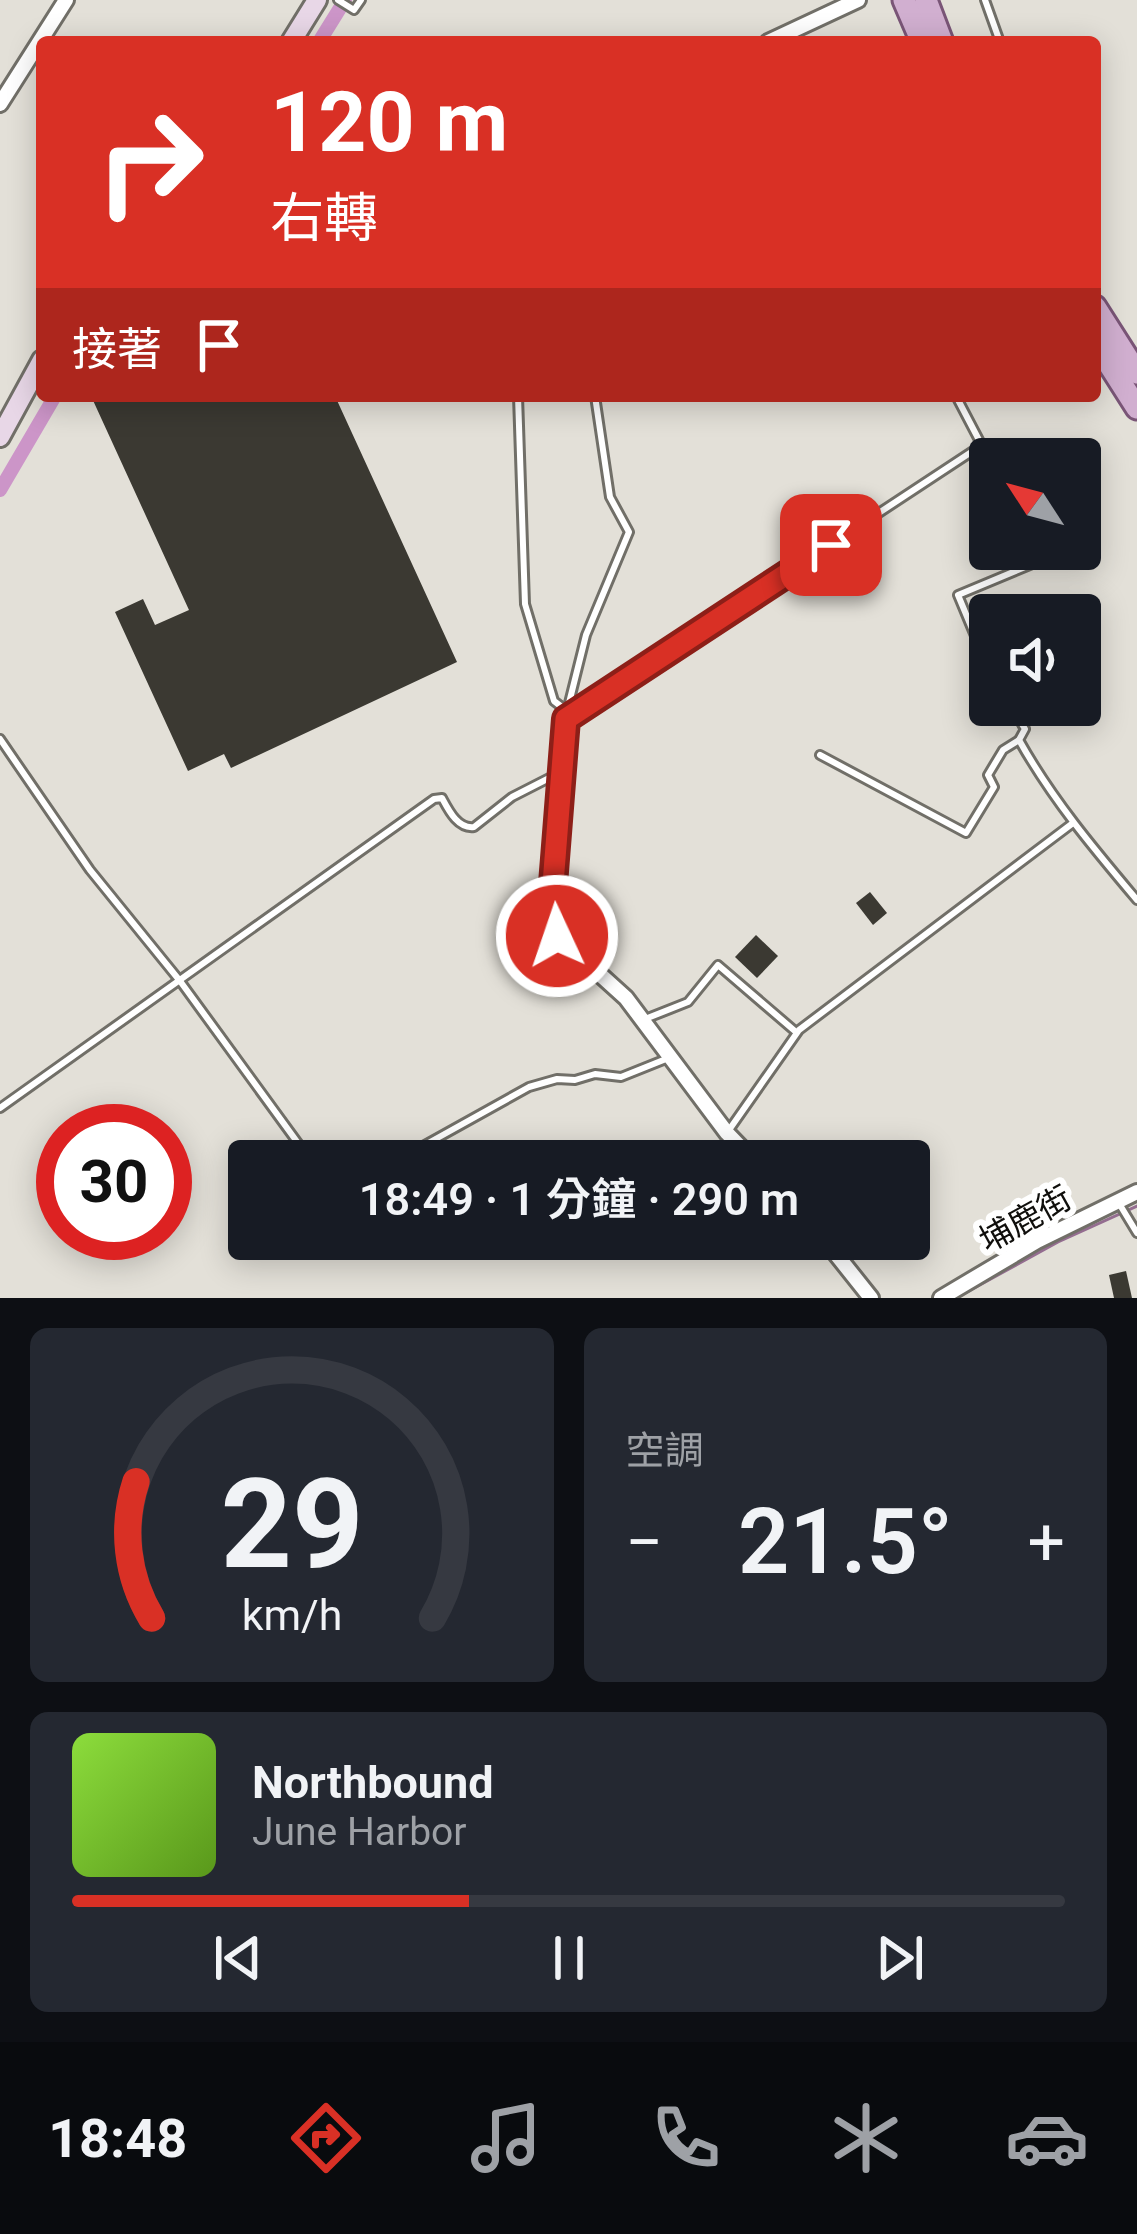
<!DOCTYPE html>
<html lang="zh-TW">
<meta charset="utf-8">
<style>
body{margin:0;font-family:Roboto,"Noto Sans TC",sans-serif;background:#242831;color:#f1f3f6;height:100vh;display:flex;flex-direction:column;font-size:45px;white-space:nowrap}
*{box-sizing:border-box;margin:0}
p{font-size:39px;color:#9ea1a6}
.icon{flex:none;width:66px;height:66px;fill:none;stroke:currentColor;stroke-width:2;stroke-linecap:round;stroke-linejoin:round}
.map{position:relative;height:1298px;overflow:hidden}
.drawer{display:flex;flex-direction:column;gap:30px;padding:30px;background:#0d0f14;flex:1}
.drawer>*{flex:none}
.top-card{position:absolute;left:36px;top:36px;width:1065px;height:366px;border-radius:12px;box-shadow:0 6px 30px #0003;background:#d93025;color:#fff;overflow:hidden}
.needle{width:78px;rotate:306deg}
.buttons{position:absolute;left:969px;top:438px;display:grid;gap:24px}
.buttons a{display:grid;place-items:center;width:132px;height:132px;border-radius:12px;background:#171b24;box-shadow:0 6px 30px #0003;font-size:60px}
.speed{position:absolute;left:36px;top:1104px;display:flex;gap:24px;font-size:60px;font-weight:700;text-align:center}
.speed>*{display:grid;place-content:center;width:156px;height:156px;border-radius:50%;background:#171b24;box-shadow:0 6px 30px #0003;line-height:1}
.speed .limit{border:18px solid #d22;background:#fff;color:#111}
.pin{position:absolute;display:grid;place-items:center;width:102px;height:102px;color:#fff;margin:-51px;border-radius:24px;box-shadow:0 6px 18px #0006}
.me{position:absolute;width:132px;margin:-66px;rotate:357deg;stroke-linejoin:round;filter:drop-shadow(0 0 9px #0008)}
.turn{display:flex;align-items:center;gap:42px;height:252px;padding:0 36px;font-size:54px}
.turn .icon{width:156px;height:156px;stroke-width:2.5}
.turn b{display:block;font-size:84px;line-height:102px}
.then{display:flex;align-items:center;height:114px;padding:0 36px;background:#0003;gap:24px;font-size:45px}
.big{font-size:90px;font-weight:600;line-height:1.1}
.drawer .widget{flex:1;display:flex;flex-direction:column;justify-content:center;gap:18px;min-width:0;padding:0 42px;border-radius:18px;background:#242831}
.drawer .dial{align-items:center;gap:0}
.dial svg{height:312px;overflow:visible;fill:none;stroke:#363941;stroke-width:7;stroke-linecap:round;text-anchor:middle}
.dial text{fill:#f1f3f6;stroke:none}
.song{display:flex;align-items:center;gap:36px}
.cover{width:144px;height:144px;border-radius:18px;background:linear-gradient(135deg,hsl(90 70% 55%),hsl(90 70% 35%))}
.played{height:12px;border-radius:6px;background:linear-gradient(90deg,#d93025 40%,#363941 40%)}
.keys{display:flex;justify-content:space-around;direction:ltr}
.heat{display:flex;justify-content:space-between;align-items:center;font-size:66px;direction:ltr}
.drawer .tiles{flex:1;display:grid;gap:30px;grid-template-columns:1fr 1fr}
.widget:last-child{grid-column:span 2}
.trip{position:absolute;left:228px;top:1140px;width:702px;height:120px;border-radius:12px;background:#171b24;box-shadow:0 6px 30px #0003;font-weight:600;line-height:120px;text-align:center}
.tab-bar{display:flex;height:192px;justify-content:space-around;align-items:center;background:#090b0e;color:#9ea1a6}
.tab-bar .icon{width:84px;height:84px}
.tab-bar .active{color:#d93025}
.tab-bar b{font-size:54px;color:#f1f3f6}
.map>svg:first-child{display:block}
</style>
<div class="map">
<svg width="1137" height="1298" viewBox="0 0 1137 1298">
<rect width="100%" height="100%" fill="#e3e0d8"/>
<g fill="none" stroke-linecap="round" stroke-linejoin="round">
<!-- stream -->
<path stroke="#946d90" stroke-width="3" d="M956 1298 1058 1242 1137 1206"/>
<!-- canal -->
<g stroke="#cc95c8" stroke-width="14">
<path d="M319 42 345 0"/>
<path d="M0 490 55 396"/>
</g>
</g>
<!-- building -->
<g fill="#3b3932">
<path d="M91 396H335L457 662 231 768 224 754 188 771 115 612 143 599 155 625 189 610Z"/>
<path d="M870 892 887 913 873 925 856 903Z"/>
<path d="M756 935 778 956 757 978 735 957Z"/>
<path d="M1126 1271 1132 1298H1114L1109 1275Z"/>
</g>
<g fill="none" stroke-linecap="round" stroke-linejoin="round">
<defs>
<g id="lane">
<path d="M338 0 354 10 361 0"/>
<path d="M985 0 1000 42"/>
<path d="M518 396 525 604 554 701 567 711 566 719 982 445"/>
<path d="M956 396 990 461"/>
<path d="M990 672 958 595 1042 560 1036 549"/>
<path d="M1010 705 1025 729 1019 740C1052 799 1094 849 1137 900"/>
<path d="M567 711 586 635 629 532 610 497 595 396"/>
<path d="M0 739 90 870 180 981 311 1161"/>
<path d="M820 755 966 833 994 787 988 775 1003 750 1019 740"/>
<path d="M645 1019 688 1002 718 965 796 1032"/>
<path d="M0 1108 434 799 442 798C449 811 458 829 474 827L512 797 561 772"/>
<path d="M729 1130 799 1030 1073 823"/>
<path d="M396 1161 529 1087 557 1079 575 1080 595 1074 621 1077 666 1059"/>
<path d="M1120 1205 1137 1233"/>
</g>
<g id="street">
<path d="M768 42 858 0"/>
<path d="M0 104 66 0"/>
<path d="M566 719 552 931 626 998 727 1133 754 1161"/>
<path d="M824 1239 871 1298"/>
<path d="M941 1298 1037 1241 1137 1192"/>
</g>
<g id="secondary">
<path d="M291 42 317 0"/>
<path d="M0 437 42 360"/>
</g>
<g id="primary">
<path d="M904 0 922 42"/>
<path d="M926 0 942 42"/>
<path d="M1095 307 1137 373"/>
<path d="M1095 342 1137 408"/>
</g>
</defs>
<!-- lane casing -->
<use href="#lane" stroke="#716f68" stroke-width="12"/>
<!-- street casing -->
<use href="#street" stroke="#716f68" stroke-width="20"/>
<!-- secondary casing -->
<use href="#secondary" stroke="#716f68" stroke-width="24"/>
<!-- primary casing -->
<use href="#primary" stroke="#7a5577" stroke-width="27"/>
<!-- lane -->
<use href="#lane" stroke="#fff" stroke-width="6"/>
<!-- street -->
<use href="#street" stroke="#fff" stroke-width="14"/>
<!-- secondary -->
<use href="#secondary" stroke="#e8d7e7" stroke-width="18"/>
<!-- primary -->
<use href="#primary" stroke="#d1afd0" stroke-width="21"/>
</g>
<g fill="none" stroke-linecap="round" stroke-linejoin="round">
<defs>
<path id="route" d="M557 936 552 931 550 922 566 719 831 545"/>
</defs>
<!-- route casing -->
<use href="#route" stroke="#8d1f18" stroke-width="30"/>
<!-- route -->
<use href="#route" stroke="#d93025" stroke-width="21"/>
</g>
<g text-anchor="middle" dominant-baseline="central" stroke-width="12" stroke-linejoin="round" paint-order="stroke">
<!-- street labels -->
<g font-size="33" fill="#100f0c" stroke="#fff">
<text transform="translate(1025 1219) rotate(-29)">埔鹿街</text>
</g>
</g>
</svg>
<div class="buttons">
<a><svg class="needle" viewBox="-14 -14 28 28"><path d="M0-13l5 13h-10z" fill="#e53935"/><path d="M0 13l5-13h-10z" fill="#9ea1a6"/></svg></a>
<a><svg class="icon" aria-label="sound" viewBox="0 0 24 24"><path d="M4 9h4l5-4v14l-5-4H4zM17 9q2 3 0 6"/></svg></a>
</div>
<div class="speed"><div class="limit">30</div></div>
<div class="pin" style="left:831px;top:545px;background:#d93025"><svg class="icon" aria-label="arrive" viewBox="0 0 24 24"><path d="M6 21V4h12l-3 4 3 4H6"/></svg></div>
<svg class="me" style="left:557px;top:936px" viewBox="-20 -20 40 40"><circle r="17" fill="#d93025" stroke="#fff" stroke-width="3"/><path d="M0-11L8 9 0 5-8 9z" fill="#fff"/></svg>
<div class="trip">18:49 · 1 分鐘 · 290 m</div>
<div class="top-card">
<div class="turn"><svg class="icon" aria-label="right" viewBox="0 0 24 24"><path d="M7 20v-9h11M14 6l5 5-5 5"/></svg><div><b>120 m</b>右轉</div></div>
<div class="then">接著<svg class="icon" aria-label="arrive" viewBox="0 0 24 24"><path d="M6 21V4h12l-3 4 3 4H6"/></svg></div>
</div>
</div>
<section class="drawer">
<div class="tiles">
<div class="widget dial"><svg viewBox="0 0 100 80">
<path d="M14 69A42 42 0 1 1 86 69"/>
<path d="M14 69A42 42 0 0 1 10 34" stroke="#d93025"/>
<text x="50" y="56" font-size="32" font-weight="700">29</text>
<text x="50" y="72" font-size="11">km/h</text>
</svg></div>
<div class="widget"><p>空調</p>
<div class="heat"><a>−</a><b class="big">21.5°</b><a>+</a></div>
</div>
<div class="widget">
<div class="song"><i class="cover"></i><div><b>Northbound</b><p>June Harbor</p></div></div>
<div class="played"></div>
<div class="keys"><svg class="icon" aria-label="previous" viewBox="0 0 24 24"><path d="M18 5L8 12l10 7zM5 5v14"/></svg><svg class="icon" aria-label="pause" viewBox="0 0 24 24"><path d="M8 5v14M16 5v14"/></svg><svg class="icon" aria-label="next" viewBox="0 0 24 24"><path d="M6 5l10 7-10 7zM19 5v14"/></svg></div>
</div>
</div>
</section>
<nav class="tab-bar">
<b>18:48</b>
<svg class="icon active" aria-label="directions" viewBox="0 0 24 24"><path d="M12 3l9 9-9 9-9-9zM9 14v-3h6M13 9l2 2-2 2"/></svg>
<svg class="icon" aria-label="music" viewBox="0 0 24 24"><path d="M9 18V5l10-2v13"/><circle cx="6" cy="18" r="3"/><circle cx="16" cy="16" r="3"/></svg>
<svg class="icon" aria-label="phone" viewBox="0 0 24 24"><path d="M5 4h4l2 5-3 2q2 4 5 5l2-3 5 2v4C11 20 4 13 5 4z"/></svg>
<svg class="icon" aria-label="climate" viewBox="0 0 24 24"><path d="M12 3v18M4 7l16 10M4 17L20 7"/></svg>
<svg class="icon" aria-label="car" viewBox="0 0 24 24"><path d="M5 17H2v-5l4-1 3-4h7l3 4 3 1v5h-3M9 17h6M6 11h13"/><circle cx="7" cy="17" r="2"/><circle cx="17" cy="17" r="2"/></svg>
</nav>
